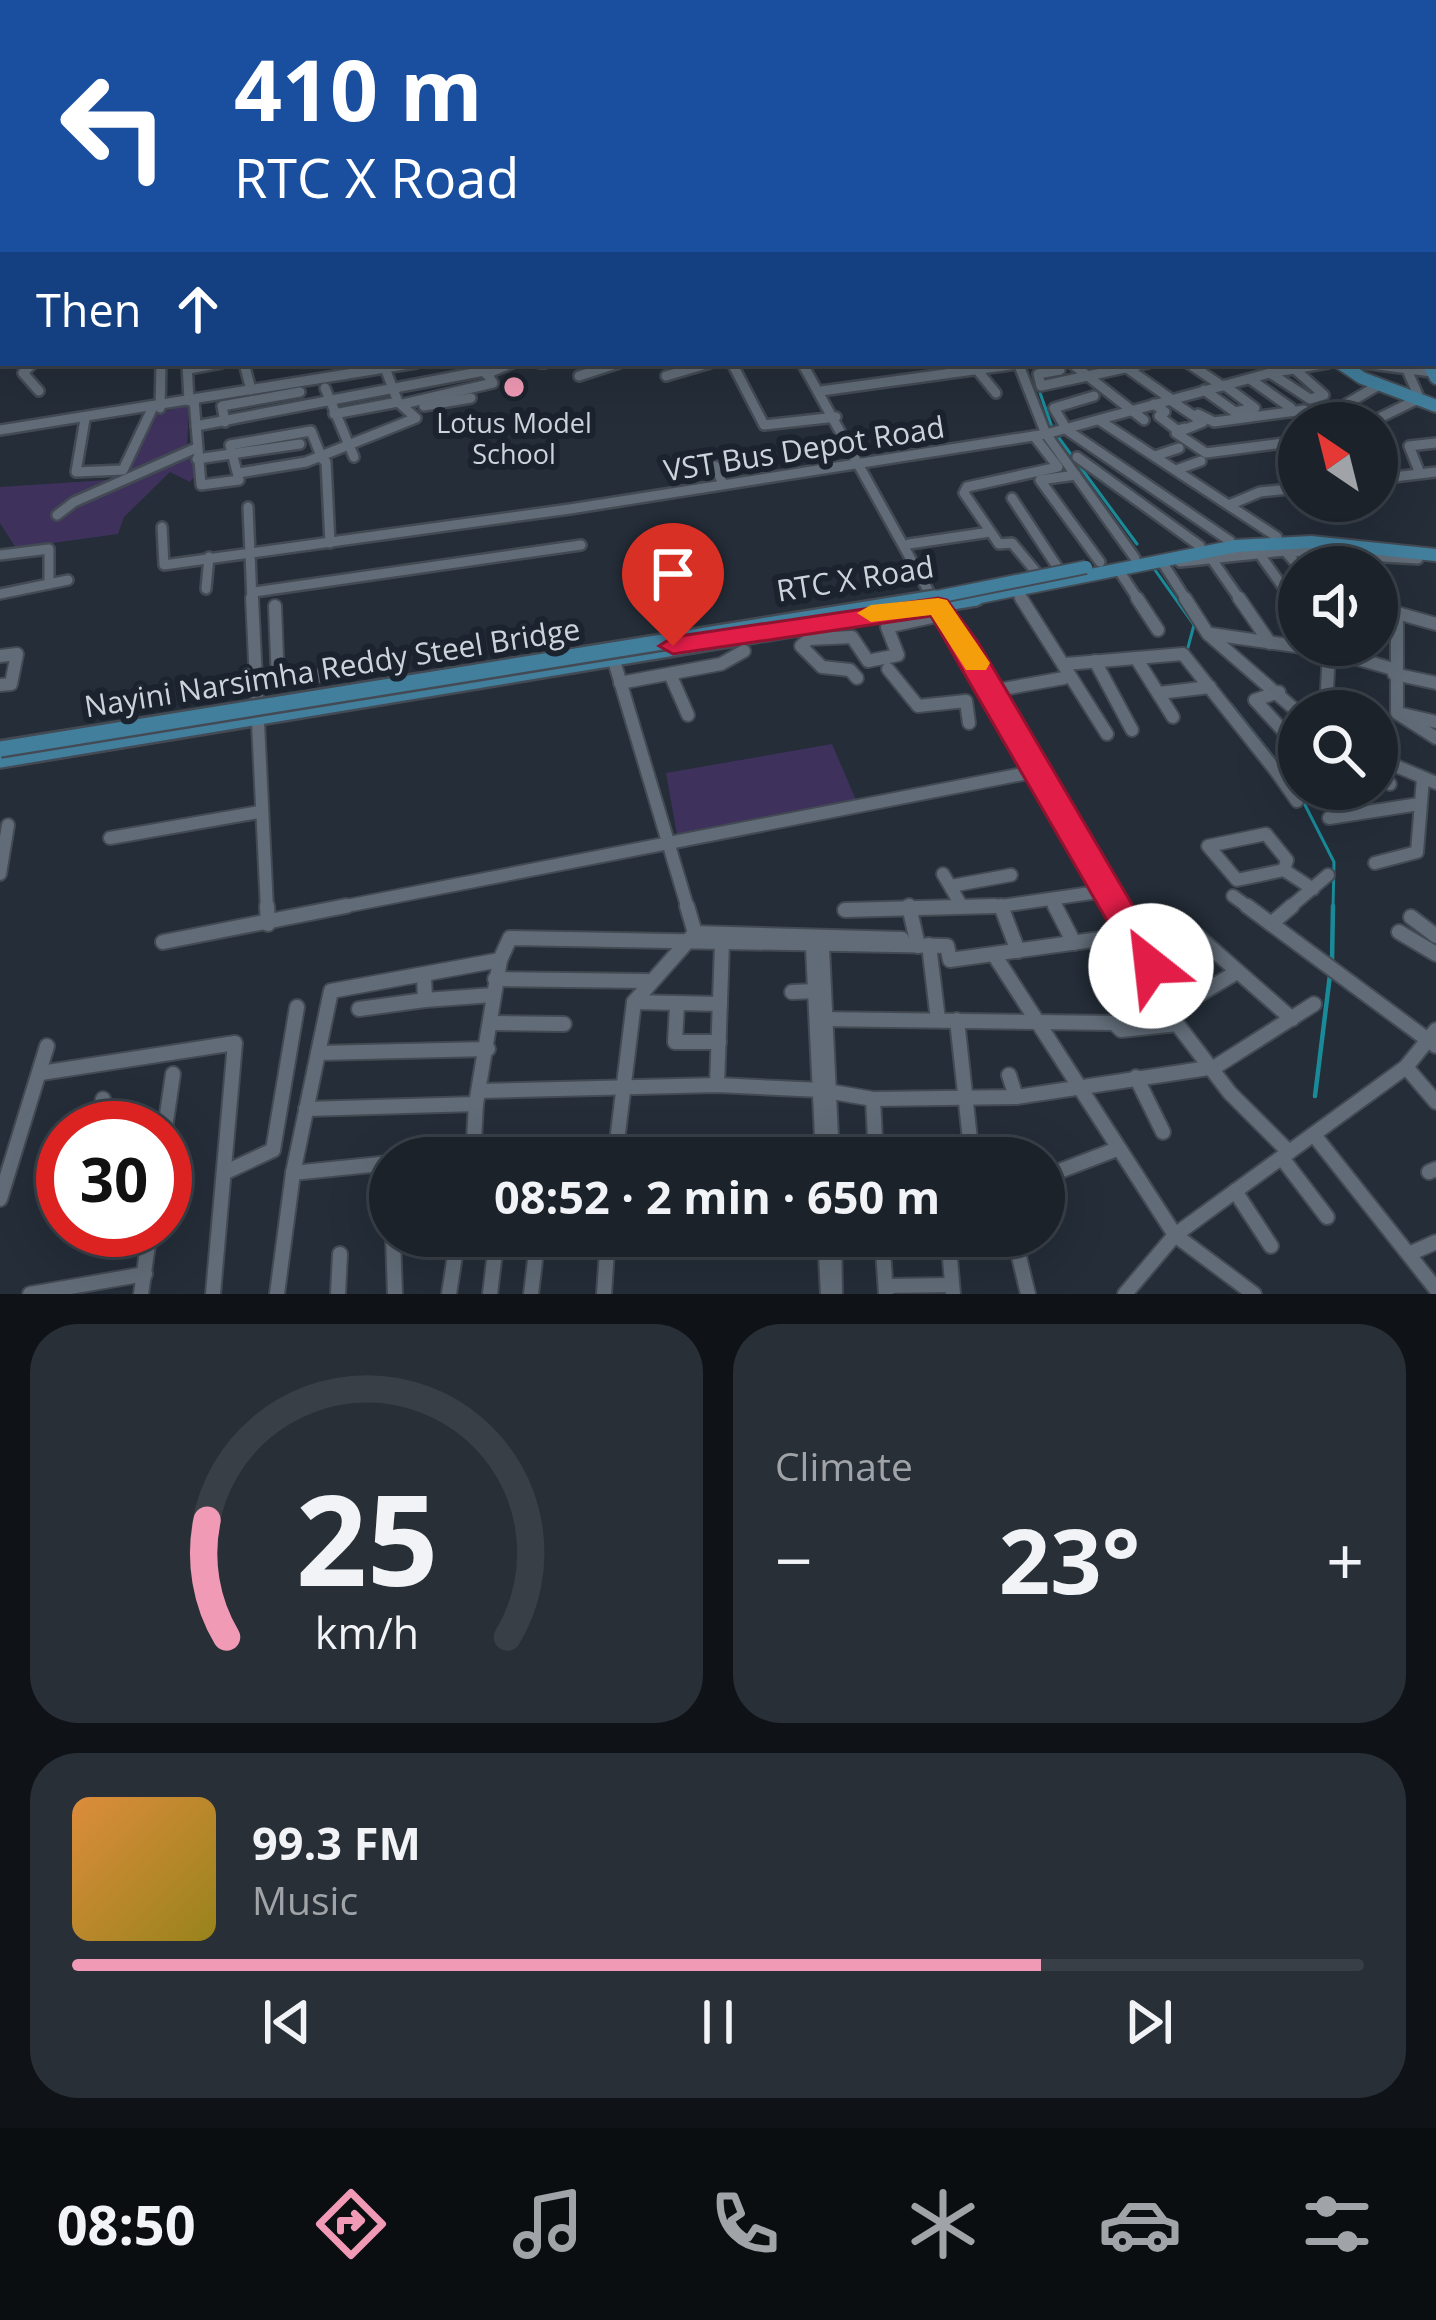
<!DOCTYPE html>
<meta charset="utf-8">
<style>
body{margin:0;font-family:"Open Sans",sans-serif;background:#282f36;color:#f1f3f6;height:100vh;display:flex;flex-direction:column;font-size:45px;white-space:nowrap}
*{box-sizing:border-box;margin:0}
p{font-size:39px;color:#a0a4a8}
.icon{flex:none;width:66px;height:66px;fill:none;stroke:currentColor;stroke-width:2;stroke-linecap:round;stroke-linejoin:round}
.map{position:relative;height:1294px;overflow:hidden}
.panel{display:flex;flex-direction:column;gap:30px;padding:30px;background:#0f1317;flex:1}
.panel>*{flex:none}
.guide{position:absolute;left:0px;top:0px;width:1437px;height:366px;box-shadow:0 12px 48px #0002,0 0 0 3px #393f47;background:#1a4fa0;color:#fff;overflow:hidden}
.needle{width:78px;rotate:325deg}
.fabs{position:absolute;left:1278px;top:402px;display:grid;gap:24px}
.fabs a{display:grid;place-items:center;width:120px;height:120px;border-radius:50%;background:#1b222a;box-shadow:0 12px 48px #0002,0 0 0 3px #393f47;font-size:60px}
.speed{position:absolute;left:36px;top:1101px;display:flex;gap:24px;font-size:60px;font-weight:700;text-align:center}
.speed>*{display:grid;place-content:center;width:156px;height:156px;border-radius:50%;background:#1b222a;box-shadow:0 12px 48px #0002,0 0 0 3px #393f47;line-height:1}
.speed .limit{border:18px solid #d22;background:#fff;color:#111}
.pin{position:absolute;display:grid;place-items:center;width:102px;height:102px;color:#fff;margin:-123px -51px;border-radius:50% 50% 50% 0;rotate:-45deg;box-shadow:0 0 12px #0007}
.pin .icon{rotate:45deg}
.me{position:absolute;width:132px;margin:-66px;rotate:331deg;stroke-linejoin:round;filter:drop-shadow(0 0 9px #0008)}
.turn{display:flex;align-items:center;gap:42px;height:252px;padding:0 36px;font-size:54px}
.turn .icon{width:156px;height:156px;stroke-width:2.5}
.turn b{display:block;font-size:84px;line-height:102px}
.then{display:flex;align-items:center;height:114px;padding:0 36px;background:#0003;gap:24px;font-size:45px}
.big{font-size:90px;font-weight:700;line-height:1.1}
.panel .tile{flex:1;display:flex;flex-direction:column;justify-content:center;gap:18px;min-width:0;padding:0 42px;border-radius:48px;background:#282f36}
.panel .dial{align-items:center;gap:0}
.dial svg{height:312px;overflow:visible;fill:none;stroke:#393f47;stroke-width:7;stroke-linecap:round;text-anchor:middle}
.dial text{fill:#f1f3f6;stroke:none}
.song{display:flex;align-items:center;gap:36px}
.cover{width:144px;height:144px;border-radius:18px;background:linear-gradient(135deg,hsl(30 70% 55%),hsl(50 70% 35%))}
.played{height:12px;border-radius:6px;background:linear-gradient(90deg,#f09ab5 75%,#393f47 75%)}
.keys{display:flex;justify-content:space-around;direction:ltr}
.heat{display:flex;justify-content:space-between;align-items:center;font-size:66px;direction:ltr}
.panel .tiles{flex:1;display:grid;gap:30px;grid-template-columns:1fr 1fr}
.tile:last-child{grid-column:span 2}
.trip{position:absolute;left:369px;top:1137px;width:696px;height:120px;border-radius:60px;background:#1b222a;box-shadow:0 12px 48px #0002,0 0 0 3px #393f47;font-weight:700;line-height:120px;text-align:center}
.tab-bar{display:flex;height:192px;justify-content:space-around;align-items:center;background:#0b0e11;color:#a0a4a8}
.tab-bar .icon{width:84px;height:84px}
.tab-bar .on{color:#f09ab5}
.tab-bar b{font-size:54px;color:#f1f3f6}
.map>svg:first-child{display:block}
</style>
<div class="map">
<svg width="1436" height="1294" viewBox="0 0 1436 1294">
<rect width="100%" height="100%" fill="#242d38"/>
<!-- green -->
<g fill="#3e325d">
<path d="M189 405 187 449 197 473 190 482 170 472 124 517 118 534 16 548 0 523V487L121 479 156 414Z"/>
<path d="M832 744 856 800 677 835 666 773Z"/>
</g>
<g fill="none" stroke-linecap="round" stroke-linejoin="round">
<!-- stream-far1 -->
<g stroke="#1a8a99" stroke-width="3">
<path d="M1038 387 1053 430 1137 544"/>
<path d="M1155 570 1194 625 1187 651"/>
<path d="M1231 704 1278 763"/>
<path d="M1303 801 1334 862 1333 909"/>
</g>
<!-- stream -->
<g stroke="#1a8a99" stroke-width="4.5">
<path d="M1332 960 1333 906"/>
<path d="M1315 1096 1330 975"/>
</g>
<defs>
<g id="minor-far3">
<path d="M328 0 337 3"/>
<path d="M443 0 455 3"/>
<path d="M528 0 538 3"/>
<path d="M603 0 609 3"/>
<path d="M647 0 655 3"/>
<path d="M667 0 676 3"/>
<path d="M694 0 701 3"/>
<path d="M793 0 798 3"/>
<path d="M1045 0 1050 3"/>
<path d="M1071 0 1077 3"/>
<path d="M1101 0 1106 3"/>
<path d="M1196 0 1202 3"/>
<path d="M753 2 774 0"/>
<path d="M994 2 1023 1"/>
<path d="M201 3 218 0"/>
<path d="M240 3 261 0"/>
<path d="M375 3 388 0"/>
<path d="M407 3 414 0"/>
<path d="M486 3 499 0"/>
<path d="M569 3 586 0"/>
<path d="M712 3 727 0"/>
<path d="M809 3 818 1"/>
<path d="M837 3 868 0"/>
<path d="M885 3 917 0"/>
<path d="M929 3 940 2"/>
<path d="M952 3 976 0"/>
<path d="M1137 3 1161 0"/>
</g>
<g id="minor-far2">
<path d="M33 363 23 373 39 391"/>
<path d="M187 363 189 401"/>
<path d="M244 363 251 390"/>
<path d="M540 363H545"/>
<path d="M732 363 764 425 836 417"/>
<path d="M802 363 934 601"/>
<path d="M1018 363 1046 434 1135 558"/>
<path d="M1071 363 1144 420"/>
<path d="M1188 363 1222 386"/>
<path d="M1362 363 1432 372"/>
<path d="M1405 365 1418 395"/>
<path d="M1127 368 1171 399"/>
<path d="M189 369 221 363"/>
<path d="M1060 370 1038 374 1041 386 1148 363"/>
<path d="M978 371 996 393"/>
<path d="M1270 373 1310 399 1324 395 1290 365"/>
<path d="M486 374 512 363"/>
<path d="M579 376 619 363"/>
<path d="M666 376 710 363"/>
<path d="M1250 379 1291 408"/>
<path d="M325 388 354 457"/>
<path d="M1204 390 1235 412 1255 408 1224 385"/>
<path d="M821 391 1018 364"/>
<path d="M1094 396 1054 408 1067 430 1230 541"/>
<path d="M194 400 201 485 239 480 230 445 311 431 319 451"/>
<path d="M1170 400 1203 422 1176 433 1206 453 1299 441"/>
<path d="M403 404 493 383 480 363"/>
<path d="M1154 404 1165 412 1159 416 1177 430 1185 428"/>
<path d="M424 406 471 398"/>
<path d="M160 408 161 363"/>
<path d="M334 414 398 402"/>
<path d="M1198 414 1214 422 1304 410 1317 419 1336 417 1347 423"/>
<path d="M1329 414 1379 385"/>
<path d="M85 419 76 472 123 470 152 409"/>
<path d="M1099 420 1277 537"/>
<path d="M225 422 222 406 300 392"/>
<path d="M1369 423 1418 399"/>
<path d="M196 426 484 371"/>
<path d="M0 430 416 363"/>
<path d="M1034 436 1058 467 967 487 964 493 999 544 1012 543 1037 573"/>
<path d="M1155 456 1179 448"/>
<path d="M320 457 326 462 330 543"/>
<path d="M1077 457 1200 546"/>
<path d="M197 459 300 444"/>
<path d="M715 466 723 484"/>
<path d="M1176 470 1201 461"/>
<path d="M1419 471 1409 446 1436 443"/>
<path d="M239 473 306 462 416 418 398 402 385 368"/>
<path d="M1076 475 1040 480 1100 562"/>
<path d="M1377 479 1436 472"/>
<path d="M1012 498 1058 568"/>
<path d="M1229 505 1260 492 1299 488"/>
<path d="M248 507 252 601"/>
<path d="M57 515 74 502 194 449"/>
<path d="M162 527 164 565 570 509 1046 434 1270 373 1328 363"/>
<path d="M909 544 990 532"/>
<path d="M1285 551 1299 567"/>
<path d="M1322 551 1337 567"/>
<path d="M1258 552 1293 601"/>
<path d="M0 555 49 549V584"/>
<path d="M1211 558 1241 601"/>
<path d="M1180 562 1285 551 1418 559"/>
<path d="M1164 565 1187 601"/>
<path d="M1120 572 1139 601"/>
<path d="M206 589 209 557"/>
<path d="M1015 589 1022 601"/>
<path d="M254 592 581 545"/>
<path d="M0 594 68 580"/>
</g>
<g id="minor-far1">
<path d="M252 598 267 909"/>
<path d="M933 598 1120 909"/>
<path d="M1021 598 1107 734"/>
<path d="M1137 598 1158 630"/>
<path d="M1185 598 1208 634 1299 713"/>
<path d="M1239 598 1270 643"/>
<path d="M1291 598 1299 609"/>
<path d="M1377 601 1397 613V713L1436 738"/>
<path d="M275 606 278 683 350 670"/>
<path d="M1397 613 1436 624"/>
<path d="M1211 634 1330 651 1393 669"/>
<path d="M612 654 688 909"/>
<path d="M0 656 17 654 11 684 0 685"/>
<path d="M1136 658 1173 717"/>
<path d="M1095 661 1132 730"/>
<path d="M1066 664 1183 654 1276 771 1299 768"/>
<path d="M888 669 918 706 966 701 969 723"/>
<path d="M670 674 688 715"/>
<path d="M1394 674 1436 683"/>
<path d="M857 678 850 670 822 667 801 646 809 639 852 637 868 661 898 655 887 627 946 614"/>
<path d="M620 683 721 664 744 651"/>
<path d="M992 691 1064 678"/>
<path d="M1279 692 1255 700 1299 748"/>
<path d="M1159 693 1210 687"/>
<path d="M1326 711 1329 650"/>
<path d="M1398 713 1436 722"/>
<path d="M1377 758 1436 783"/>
<path d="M1377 768 1390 784"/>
<path d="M1276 771 1297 801"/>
<path d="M1329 818 1419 804"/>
<path d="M1266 834 1287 860 1284 870 1237 880 1208 846Z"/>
<path d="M110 838 259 812"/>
<path d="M1375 863 1417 852 1423 778"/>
<path d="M1284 870 1313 889"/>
<path d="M0 874 8 825"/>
<path d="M943 874 961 905"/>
<path d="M951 886 1011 875"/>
<path d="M1233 896 1251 909"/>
<path d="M1051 899 1056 909"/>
<path d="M331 909 1038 771"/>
<path d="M878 909 1001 906 1105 891"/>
<path d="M1288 909 1328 875"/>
</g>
<g id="minor">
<path d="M267 906 268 924"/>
<path d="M909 906 918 946"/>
<path d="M1001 906 1018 951"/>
<path d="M1055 906 1074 943"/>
<path d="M1119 906 1166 999"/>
<path d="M1247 906 1436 1046"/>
<path d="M845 910 995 906"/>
<path d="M1411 917 1436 936"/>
<path d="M1271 924 1292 906"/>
<path d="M1185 925 1292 1019"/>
<path d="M1399 932 1436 954"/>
<path d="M695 933 902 939"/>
<path d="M163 942 346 906"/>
<path d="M929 945 938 1020"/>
<path d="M822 947 832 1158"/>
<path d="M813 948 823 1158"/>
<path d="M995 956 1175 1235 1254 1294"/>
<path d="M495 979 647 981"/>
<path d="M792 992 816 991"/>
<path d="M1200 994 1237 972"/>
<path d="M425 1000 493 995"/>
<path d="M634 1002 720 1004"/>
<path d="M677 1005 675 1042H719"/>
<path d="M359 1009 425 1000 424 975"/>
<path d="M817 1019 1114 1023 1121 1030 1177 1024 1230 1093 1289 1152"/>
<path d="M957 1020 972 1158"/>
<path d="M490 1023 564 1024"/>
<path d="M318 1053 488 1049"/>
<path d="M1406 1067 1436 1102"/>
<path d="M41 1073 235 1043 213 1294"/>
<path d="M1009 1075 1016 1097"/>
<path d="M1136 1077 1163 1132"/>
<path d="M717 1085 722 944"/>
<path d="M479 1091 717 1085 821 1090 873 1099 1016 1097 1215 1067 1314 1004"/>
<path d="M873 1099 876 1158"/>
<path d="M306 1109 476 1104"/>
<path d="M98 1128 103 1099"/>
<path d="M165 1128 173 1074"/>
<path d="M1314 1135 1436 1289"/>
<path d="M445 1158H482"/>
<path d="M473 1158 476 1104 500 960"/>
<path d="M615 1158 634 1002 695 933 687 906"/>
<path d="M1282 1158 1327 1217"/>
<path d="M228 1171 273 1150 297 1007"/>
<path d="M1429 1172 1436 1169"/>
<path d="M293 1173 390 1163"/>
<path d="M1044 1177 1117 1149"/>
<path d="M1235 1191 1271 1246"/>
<path d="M0 1199 47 1046"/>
<path d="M393 1236 395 1294"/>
<path d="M825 1236 828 1294"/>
<path d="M834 1236 835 1294"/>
<path d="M882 1236 886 1294"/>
<path d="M948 1236 953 1294"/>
<path d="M1014 1236 1028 1294"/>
<path d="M882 1237H948"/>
<path d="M1409 1254 1436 1242"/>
<path d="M886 1286 952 1285"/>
<path d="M30 1294 145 1274"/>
<path d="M141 1294 150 1230"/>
<path d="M277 1294 293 1173 331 991 500 960 510 938 947 946 950 960 1136 934"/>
<path d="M338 1294 340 1254"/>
<path d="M449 1294 458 1236"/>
<path d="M490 1294 497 1236"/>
<path d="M531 1294 538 1236"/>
<path d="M604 1294 608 1236"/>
<path d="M1125 1294 1175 1235 1406 1067 1436 1030"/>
</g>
<g id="major-far1">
<path d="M1340 363 1362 378 1436 406"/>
<path d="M1428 363 1436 378"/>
<path d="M960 601 1236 546 1311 542 1436 555"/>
</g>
<path id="major" d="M0 760 976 598"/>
</defs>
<!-- minor-far3 casing -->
<use href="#minor-far3" stroke="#434a53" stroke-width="9"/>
<!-- minor-far2 casing -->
<use href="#minor-far2" stroke="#434a53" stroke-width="14"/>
<!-- minor-far1 casing -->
<use href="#minor-far1" stroke="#434a53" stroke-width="16"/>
<!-- minor casing -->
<use href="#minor" stroke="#434a53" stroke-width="18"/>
<!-- major-far1 casing -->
<use href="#major-far1" stroke="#434a53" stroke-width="16"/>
<!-- major casing -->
<use href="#major" stroke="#434a53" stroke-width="20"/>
<!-- minor-far3 -->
<use href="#minor-far3" stroke="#616c78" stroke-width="6"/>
<!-- minor-far2 -->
<use href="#minor-far2" stroke="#616c78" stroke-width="9"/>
<!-- minor-far1 -->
<use href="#minor-far1" stroke="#616c78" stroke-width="12"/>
<!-- minor -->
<use href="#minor" stroke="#616c78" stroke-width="14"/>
<!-- major-far1 -->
<use href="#major-far1" stroke="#427f9d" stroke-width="12"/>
<!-- major -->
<use href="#major" stroke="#427f9d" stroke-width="15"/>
<defs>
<path id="rail" d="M1213 0 1219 3"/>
</defs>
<!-- rail casing -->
<use href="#rail" stroke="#959ca5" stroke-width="6"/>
<!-- rail -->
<use href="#rail" stroke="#1b232e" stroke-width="3" stroke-dasharray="4.5" stroke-linecap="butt"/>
<defs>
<path id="major-bridge-far1" d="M917 601 1086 567"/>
<path id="major-bridge" d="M0 749 935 598"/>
</defs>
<!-- major-bridge-far1 casing -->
<use href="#major-bridge-far1" stroke="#434a53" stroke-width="16" stroke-linecap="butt"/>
<!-- major-bridge casing -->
<use href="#major-bridge" stroke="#434a53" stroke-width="20" stroke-linecap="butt"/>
<!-- major-bridge-far1 -->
<use href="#major-bridge-far1" stroke="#427f9d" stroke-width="12"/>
<!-- major-bridge -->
<use href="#major-bridge" stroke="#427f9d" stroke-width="15"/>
</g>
<!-- route -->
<path fill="#e11d48" stroke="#92132f" stroke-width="3" d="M938 598 947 600 978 642 1163 957 1168 966 1163 976H1139L931 616 673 654 659 646 673 637Z"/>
<!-- slow -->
<path fill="#f59e0b" d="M938 598 947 600 990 663 986 670H966L931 615 871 622 857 613 871 605Z"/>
<!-- markers -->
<circle fill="#f09ab5" stroke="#1b232e" stroke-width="4.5" cx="514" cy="387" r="12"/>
<g text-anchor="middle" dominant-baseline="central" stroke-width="12" stroke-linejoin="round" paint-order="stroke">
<!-- far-poi labels -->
<g font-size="27" fill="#cdd3da" stroke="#1b232e">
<text x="514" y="422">Lotus Model<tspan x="514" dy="31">School</tspan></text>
</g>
<!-- street labels -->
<g font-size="30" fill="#cdd3da" stroke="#1b232e">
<text transform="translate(804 448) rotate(-9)">VST Bus Depot Road</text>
<text transform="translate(855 578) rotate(-9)">RTC X Road</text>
<text transform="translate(332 667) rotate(-9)">Nayini Narsimha Reddy Steel Bridge</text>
</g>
</g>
</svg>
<div class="fabs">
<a><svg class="needle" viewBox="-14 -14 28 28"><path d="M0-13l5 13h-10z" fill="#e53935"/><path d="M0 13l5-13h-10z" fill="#a0a4a8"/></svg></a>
<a><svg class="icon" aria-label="sound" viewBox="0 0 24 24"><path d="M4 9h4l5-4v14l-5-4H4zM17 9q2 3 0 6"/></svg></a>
<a><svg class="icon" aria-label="search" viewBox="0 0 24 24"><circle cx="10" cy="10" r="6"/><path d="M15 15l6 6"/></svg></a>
</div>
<div class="speed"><div class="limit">30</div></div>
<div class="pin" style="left:673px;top:646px;background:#d93025"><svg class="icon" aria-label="arrive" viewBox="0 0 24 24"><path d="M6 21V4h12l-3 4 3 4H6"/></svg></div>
<svg class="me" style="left:1151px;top:966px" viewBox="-20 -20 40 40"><circle r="19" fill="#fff"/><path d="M0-13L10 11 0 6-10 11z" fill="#e11d48"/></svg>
<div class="trip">08:52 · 2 min · 650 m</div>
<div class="guide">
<div class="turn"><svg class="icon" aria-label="left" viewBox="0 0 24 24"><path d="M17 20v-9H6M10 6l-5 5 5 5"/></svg><div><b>410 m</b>RTC X Road</div></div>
<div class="then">Then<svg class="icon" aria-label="ahead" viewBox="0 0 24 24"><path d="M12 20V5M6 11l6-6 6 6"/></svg></div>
</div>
</div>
<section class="panel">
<div class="tiles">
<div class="tile dial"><svg viewBox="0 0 100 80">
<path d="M14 69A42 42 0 1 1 86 69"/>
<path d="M14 69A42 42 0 0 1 9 39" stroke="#f09ab5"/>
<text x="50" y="56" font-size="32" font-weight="700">25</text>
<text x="50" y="72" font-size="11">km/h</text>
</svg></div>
<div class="tile"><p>Climate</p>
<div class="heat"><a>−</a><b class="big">23°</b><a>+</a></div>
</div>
<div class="tile">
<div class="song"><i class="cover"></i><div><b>99.3 FM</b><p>Music</p></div></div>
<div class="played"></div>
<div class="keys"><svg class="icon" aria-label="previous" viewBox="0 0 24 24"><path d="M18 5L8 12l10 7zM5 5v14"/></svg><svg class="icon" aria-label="pause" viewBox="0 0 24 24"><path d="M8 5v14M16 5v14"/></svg><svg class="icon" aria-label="next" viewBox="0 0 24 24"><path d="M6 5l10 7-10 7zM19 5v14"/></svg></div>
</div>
</div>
</section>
<nav class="tab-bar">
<b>08:50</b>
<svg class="icon on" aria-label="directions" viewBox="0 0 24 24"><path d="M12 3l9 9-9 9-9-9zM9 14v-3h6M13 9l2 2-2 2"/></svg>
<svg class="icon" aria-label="music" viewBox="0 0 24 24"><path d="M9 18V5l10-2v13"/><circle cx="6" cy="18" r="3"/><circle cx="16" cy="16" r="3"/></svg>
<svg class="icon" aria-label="phone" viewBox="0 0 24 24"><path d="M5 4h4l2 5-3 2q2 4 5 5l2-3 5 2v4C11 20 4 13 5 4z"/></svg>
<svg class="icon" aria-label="climate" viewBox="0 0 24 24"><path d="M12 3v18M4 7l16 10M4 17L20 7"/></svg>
<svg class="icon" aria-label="car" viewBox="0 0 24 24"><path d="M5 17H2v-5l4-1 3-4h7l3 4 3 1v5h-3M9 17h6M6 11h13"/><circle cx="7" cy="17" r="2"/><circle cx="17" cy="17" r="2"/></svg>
<svg class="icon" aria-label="filters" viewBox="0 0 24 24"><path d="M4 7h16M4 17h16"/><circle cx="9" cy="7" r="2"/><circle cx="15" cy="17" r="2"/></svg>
</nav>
